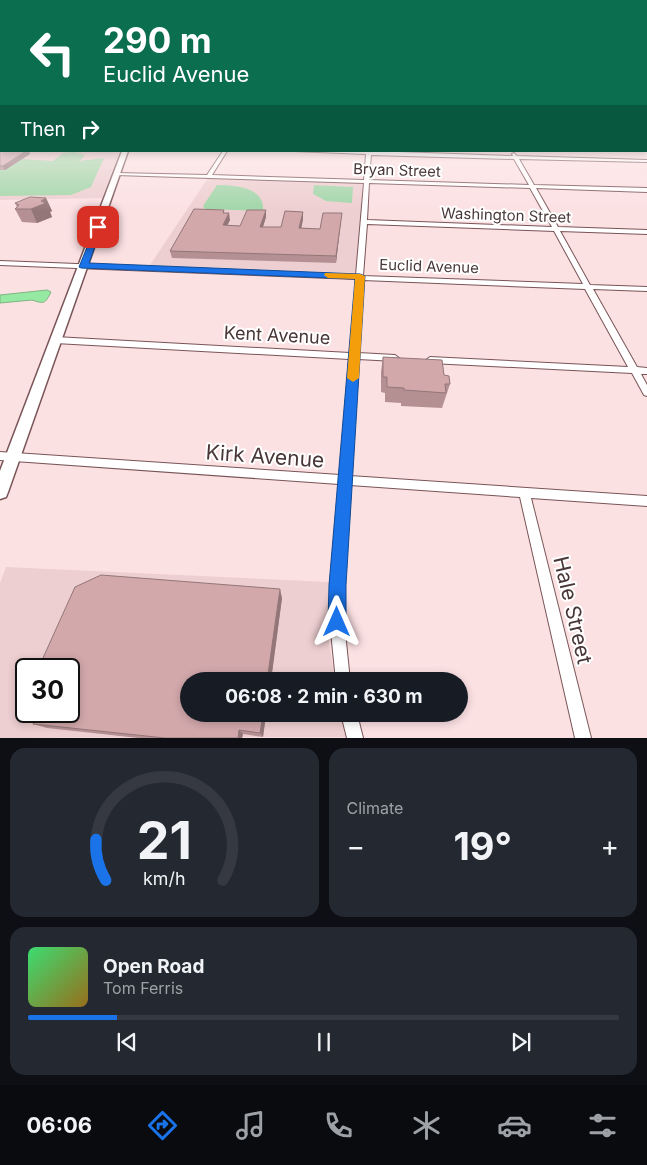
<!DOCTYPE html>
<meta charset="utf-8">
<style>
body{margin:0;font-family:Inter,sans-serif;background:#242831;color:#f1f3f6;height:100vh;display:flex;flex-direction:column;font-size:19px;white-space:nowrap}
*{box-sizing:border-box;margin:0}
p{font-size:16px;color:#9ea1a6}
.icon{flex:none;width:28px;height:28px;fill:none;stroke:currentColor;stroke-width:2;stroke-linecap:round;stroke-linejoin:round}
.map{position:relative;height:738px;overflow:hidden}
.sheet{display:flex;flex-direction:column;gap:10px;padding:10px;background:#0d0f14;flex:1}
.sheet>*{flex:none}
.hud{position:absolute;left:0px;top:0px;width:648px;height:152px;box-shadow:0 2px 8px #0003;background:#0b6e4f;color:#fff;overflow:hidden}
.speed{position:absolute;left:15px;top:658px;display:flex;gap:10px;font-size:25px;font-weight:700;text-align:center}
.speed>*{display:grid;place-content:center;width:65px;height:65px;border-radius:50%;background:#171b24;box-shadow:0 2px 8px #0003;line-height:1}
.speed .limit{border:2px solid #111;border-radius:8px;background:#fff;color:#111}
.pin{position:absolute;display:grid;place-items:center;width:42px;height:42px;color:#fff;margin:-21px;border-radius:10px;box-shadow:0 2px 8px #0006}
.me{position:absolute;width:55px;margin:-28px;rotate:0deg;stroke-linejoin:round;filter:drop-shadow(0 0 4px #0008)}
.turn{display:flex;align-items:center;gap:18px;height:105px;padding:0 20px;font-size:22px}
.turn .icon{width:65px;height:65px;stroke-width:2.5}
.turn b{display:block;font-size:35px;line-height:42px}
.then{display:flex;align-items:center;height:48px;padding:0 20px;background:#0003;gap:10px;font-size:19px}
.big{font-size:38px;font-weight:700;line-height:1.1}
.sheet .widget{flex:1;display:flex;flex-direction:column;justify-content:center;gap:8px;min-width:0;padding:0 18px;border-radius:15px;background:#242831}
.sheet .dial{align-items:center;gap:0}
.dial svg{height:130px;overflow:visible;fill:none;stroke:#363941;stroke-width:7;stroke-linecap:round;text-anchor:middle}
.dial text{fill:#f1f3f6;stroke:none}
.song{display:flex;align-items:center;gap:15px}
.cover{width:60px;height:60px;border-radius:8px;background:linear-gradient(135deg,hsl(140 70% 55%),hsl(40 70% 35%))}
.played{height:5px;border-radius:2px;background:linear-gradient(90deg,#1a73e8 15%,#363941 15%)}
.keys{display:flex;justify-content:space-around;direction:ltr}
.heat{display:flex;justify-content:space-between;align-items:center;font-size:28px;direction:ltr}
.sheet .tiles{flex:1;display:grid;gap:10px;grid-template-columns:1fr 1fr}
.widget:last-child{grid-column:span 2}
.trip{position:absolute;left:180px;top:672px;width:288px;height:50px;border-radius:25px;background:#171b24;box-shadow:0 2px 8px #0003;font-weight:700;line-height:50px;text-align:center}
.dock{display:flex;height:80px;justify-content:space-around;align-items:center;background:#090b0e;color:#9ea1a6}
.dock .icon{width:35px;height:35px}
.dock .current{color:#1a73e8}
.dock b{font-size:22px;color:#f1f3f6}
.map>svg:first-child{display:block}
</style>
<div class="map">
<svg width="647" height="738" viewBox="0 0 647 738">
<rect width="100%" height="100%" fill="#fce1e3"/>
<!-- built -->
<g fill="#eecfd1" fill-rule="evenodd">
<path d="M0 124 1 151H120L102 198 0 200Z"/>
<path d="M208 178 364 183 356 273 151 265 148 268Z"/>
<path d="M6 567 329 582 327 629 335 681H189V714H342L348 737 0 738V583ZM26 669H69V711H26Z"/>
</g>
<!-- green -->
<g fill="#a2d6a9">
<path d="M72 152 80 153 85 156 79 161 104 158 91 187 71 195 0 196V170H5L22 159 53 161 63 153Z"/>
<path d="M217 185C235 185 265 187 263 211L205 209 203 206Z"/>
<path d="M314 185 353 187 352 203 326 201 313 194Z"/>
</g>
<!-- water -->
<path fill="#95e9a3" stroke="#7eb483" d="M47 290 51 292C45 304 44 304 32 300L0 303V295Z"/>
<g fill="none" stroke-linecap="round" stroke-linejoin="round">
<defs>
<g id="minor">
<rect x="646" y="120" width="1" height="2"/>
<rect x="0" y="121" width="1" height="2"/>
<rect x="646" y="143" width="1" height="2"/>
<path d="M223 151H227L212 175 364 180 366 154 293 151H371L513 156 512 154 514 153 517 156 647 160V162L519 159 534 185 647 188V192L536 188 558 227 647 230V234L560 231 590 285 647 287V291L593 289 637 367 647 368V374H641L647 385V396L644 395 632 373 430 363 426 360 430 357 628 367 585 289 363 280 358 353 395 355 399 358 395 361 358 359 350 476 647 496V506L531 498 591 738H575L520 497 350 485 344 585V622L350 681H336L330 622V585L339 484 0 460V452L340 475 349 359 55 343 51 340 55 337 350 353 356 279 0 265V261L356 275 364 183 116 175 114 174 116 173 207 175ZM371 155 514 159 529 185 369 180ZM369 183 530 188 552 227 367 220ZM367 224 554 231 583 284 363 276Z"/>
<path d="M341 714H357L363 738H347Z"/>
</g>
<path id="secondary" d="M122 151H128L8 492 6 497 0 499V471Z"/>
</defs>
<!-- minor casing -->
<use href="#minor" stroke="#795457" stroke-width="2"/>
<!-- secondary casing -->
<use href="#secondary" stroke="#795457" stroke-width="3"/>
<!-- minor -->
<use href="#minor" fill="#fff" fill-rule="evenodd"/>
<!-- secondary -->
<use href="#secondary" fill="#fff" fill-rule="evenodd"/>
</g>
<!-- wall -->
<g fill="#b59093">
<path d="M0 147 1 151H29L30 154 5 170H0Z"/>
<path d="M46 198 52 211 50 212 52 217 37 223 22 222 15 209 17 207 15 203Z"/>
<path d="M225 213 230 220 227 225 240 226 266 217 263 227H281L303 219 301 228 320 229 341 220 336 263 172 258 170 251Z"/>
<path d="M383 357 444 375 450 384 442 408 401 406V403L385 402V393L381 392V372Z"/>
<path d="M282 598 263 737 243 734 242 738H138L47 728 33 724 36 716H33L19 712Z"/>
</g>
<!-- shaded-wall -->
<g fill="#937678">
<path d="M22 151H29L30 154 5 170 3 166Z"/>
<path d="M46 198 52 211 50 212 52 217 37 223 31 209Z"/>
<path d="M266 210V217L261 233 260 227Z"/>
<path d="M303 212V219L300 235 299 228Z"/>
<path d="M229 213 230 220 224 232 223 225Z"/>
<path d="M342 213 341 220 336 263V256Z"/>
<path d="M280 589 282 598 271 681H267Z"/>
<path d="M263 714H266L263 737 260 733Z"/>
<path d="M239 730 243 734 242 738H238Z"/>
</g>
<!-- building -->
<g fill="#d2a8ab" stroke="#937678">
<rect x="0" y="123" width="1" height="16"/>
<path d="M0 147H1V151H26L3 166H0Z"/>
<path d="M30 197 46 198 41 201 46 203 31 209H15L19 205 15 203Z"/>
<path d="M194 209 224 210 223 213H229L223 225 240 226 247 210H266L260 227H281L285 211 303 212 299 228 320 229 323 213H342L336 256 170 251Z"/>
<path d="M383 357 442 360 444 375 449 376 450 384H445L446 393 404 390V388L387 387V377H383Z"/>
<path d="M101 575 280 589 267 681H189V714H263L260 733 239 730 238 738H165L33 724 38 712H19L26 696V711H69V669H38L75 587Z"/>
</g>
<!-- sky -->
<linearGradient id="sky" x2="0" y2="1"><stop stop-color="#87c9cc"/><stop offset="0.51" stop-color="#fef2f2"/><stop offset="1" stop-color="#fef2f2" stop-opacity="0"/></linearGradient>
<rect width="647" height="211" fill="url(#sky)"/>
<!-- route -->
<path fill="#1a73e8" stroke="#114b97" d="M96 225 102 227 89 263 360 274 365 276 346 585V622L343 628 337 631 331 628 328 622 329 585 355 279 81 268 79 267Z"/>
<!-- slow -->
<path fill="#f59e0b" d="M325 273 360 274 365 276 359 378 353 382 347 378 355 279 328 278 324 275Z"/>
<g text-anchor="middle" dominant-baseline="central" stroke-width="4" stroke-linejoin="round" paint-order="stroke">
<!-- far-street labels -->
<g font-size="15" fill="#493738" stroke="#fff">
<text transform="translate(397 170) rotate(2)">Bryan Street</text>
<text transform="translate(506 215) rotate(2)">Washington Street</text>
<text transform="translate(429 266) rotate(2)">Euclid Avenue</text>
</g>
<!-- street labels -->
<g font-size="18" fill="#493738" stroke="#fff">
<text transform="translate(277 335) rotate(3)">Kent Avenue</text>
</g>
<!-- near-street labels -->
<g font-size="21" fill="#493738" stroke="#fff">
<text transform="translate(265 456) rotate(4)">Kirk Avenue</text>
<text transform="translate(573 610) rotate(77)">Hale Street</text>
</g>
</g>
</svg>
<div class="speed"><div class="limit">30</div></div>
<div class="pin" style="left:98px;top:227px;background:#d93025"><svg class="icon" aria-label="arrive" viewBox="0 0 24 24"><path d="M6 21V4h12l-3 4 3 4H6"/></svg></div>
<svg class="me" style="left:337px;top:622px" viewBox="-20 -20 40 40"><path d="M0-17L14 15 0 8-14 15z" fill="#1a73e8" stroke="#fff" stroke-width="4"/></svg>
<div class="trip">06:08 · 2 min · 630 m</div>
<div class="hud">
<div class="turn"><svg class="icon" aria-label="left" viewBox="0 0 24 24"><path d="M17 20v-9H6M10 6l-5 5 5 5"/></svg><div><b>290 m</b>Euclid Avenue</div></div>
<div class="then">Then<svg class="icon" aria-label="right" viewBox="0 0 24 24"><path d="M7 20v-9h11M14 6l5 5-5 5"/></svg></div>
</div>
</div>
<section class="sheet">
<div class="tiles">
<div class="widget dial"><svg viewBox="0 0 100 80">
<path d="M14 69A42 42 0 1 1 86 69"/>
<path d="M14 69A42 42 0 0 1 8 44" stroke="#1a73e8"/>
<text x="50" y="56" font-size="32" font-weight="700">21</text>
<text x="50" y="72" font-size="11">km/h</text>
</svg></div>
<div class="widget"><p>Climate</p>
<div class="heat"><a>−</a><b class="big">19°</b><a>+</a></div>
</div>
<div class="widget">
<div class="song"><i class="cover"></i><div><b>Open Road</b><p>Tom Ferris</p></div></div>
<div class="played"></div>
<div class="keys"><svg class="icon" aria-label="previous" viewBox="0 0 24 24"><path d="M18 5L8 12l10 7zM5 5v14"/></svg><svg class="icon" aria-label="pause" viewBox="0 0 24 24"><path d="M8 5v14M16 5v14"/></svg><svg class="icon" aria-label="next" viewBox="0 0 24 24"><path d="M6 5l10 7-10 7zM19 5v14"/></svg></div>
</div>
</div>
</section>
<nav class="dock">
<b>06:06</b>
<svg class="icon current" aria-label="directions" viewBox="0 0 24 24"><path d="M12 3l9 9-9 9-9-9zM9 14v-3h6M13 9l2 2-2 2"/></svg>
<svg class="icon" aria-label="music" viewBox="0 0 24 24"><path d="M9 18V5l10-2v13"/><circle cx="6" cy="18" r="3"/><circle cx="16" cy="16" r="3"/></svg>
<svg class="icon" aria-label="phone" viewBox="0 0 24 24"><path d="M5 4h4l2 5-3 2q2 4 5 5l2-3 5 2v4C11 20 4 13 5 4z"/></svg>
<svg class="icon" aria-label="climate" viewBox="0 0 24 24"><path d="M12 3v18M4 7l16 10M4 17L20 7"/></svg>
<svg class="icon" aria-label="car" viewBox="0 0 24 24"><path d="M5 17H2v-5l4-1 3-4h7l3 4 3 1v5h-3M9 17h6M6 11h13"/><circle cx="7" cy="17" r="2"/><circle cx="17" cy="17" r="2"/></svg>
<svg class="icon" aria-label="filters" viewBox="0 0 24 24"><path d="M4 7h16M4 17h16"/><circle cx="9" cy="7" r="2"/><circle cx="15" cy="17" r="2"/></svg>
</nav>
